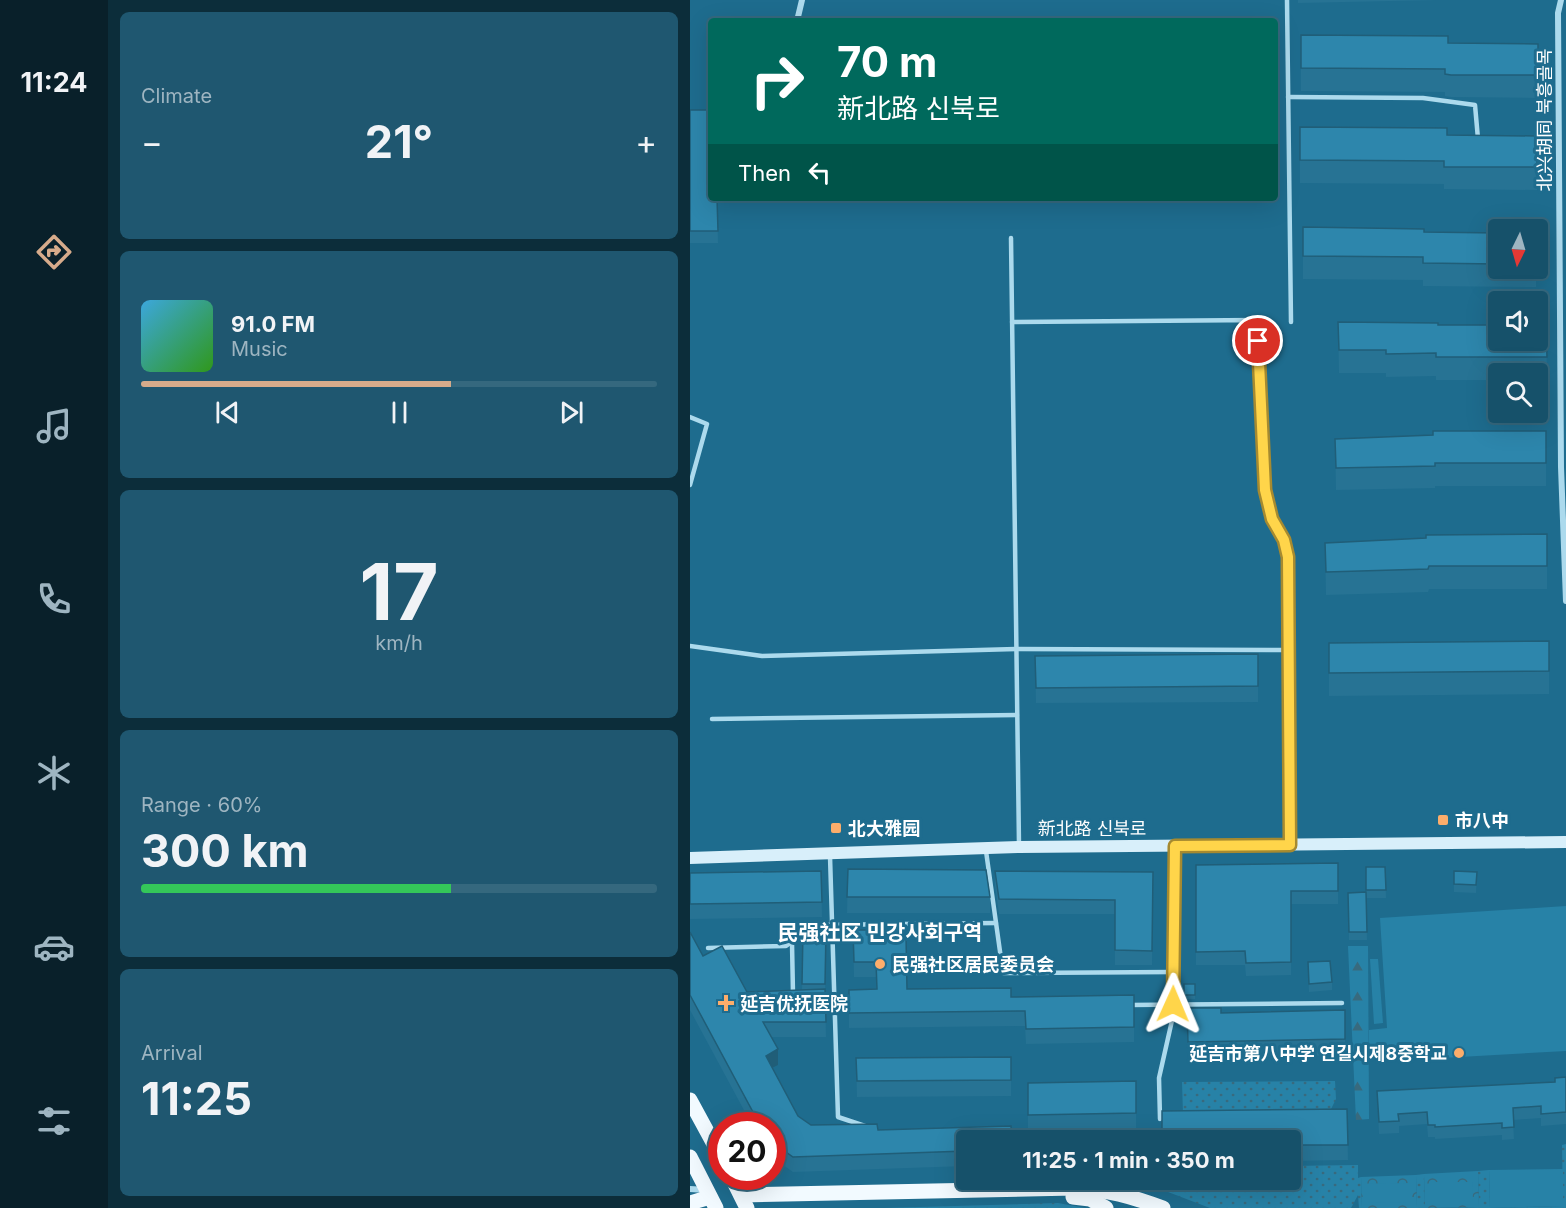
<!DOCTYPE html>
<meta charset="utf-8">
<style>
body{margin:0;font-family:Inter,"Noto Sans SC","Noto Sans KR",sans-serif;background:#1f5770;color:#f1f3f6;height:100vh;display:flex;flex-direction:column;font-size:22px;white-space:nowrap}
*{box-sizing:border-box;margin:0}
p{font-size:20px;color:#9eb5c1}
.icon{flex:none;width:33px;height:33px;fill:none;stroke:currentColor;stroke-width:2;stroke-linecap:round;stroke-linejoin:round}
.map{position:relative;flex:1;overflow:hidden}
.details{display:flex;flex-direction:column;gap:12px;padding:12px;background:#0c2d3a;width:582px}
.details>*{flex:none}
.banner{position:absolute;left:18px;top:18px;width:570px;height:183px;border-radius:6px;box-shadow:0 6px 24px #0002,0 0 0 2px #35687e;background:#00695c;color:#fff;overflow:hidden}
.needle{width:39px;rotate:185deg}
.buttons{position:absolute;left:798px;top:219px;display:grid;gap:12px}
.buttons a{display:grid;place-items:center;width:60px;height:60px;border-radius:6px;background:#16516a;box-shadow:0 6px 24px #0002,0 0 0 2px #35687e;font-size:30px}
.speed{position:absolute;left:18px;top:1112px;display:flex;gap:12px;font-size:30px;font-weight:700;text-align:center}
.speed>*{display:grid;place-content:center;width:78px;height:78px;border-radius:50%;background:#16516a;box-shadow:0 6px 24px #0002,0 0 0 2px #35687e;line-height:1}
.speed .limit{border:9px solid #d22;background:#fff;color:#111}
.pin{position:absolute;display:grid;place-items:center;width:51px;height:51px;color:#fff;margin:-26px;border:3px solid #fff;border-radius:50%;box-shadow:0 2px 6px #0007}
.me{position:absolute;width:66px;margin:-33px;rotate:1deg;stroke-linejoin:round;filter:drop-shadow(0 0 4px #0008)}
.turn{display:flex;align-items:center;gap:21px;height:126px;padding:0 30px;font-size:27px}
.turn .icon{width:78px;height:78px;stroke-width:2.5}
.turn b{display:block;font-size:42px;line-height:51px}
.then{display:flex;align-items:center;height:57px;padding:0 30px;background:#0003;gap:12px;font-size:22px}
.big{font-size:45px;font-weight:700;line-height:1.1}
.details .tile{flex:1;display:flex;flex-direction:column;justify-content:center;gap:9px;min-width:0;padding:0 21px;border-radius:9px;background:#1f5770}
.details .dial{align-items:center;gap:0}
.dial b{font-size:78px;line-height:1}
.song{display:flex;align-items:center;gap:18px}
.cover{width:72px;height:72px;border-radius:9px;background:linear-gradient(135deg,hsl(200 70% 55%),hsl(110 70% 35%))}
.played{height:6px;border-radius:3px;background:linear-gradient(90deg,#d6ab8b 60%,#35687e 60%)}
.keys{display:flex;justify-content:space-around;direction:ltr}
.heat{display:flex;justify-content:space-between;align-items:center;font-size:33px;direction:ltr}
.charge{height:9px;border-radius:4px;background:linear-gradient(90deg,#34c759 60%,#35687e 0)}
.trip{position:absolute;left:266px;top:1130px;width:345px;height:60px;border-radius:6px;background:#16516a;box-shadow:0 6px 24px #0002,0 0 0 2px #35687e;font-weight:700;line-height:60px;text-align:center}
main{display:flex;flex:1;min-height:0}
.tab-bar{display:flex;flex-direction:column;width:108px;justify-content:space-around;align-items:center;background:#09202a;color:#9eb5c1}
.tab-bar .icon{width:42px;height:42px}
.tab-bar .on{color:#d6ab8b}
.tab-bar b{font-size:27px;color:#f1f3f6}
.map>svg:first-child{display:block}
</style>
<main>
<nav class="tab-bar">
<b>11:24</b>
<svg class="icon on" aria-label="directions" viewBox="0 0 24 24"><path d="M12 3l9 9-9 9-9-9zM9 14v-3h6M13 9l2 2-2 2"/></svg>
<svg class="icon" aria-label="music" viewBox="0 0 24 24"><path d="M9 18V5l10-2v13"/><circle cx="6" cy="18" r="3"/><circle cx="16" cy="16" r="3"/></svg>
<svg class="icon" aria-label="phone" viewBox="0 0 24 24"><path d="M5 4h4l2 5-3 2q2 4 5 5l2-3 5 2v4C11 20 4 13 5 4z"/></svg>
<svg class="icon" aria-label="climate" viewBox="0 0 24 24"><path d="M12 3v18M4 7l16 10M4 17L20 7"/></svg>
<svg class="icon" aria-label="car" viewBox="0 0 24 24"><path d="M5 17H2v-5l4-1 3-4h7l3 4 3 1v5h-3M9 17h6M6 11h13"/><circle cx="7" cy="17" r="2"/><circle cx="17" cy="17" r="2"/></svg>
<svg class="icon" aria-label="filters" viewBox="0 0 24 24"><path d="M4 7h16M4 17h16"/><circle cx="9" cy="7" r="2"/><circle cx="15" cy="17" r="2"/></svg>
</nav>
<section class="details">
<div class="tile"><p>Climate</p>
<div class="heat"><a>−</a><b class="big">21°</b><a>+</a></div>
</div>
<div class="tile">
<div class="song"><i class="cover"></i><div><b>91.0 FM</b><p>Music</p></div></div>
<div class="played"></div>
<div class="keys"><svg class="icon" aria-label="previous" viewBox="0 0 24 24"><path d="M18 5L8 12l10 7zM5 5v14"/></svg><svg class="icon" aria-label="pause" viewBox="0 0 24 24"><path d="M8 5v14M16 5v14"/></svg><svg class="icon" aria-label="next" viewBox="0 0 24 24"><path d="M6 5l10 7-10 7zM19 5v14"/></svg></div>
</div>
<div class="tile dial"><b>17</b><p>km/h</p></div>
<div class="tile"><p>Range · 60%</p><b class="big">300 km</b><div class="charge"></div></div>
<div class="tile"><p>Arrival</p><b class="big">11:25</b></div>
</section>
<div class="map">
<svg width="876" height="1208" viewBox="0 0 876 1208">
<defs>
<pattern id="grass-dots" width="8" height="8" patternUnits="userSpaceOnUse" patternTransform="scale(1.5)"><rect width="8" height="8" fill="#2782a7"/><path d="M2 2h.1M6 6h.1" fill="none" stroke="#386a7e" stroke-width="1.8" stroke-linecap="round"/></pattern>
<pattern id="forest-firs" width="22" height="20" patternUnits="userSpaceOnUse" patternTransform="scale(1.5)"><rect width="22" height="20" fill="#2782a7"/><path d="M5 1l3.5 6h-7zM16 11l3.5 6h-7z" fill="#386a7e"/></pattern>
<pattern id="park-crowns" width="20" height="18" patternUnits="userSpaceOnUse" patternTransform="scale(1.5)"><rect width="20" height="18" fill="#2782a7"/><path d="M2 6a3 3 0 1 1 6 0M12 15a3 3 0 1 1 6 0" fill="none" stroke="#386a7e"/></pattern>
</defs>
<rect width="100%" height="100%" fill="#1e6c8e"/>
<!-- grass -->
<g fill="url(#grass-dots)">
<path d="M645 1081 646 1099 640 1111 493 1114 492 1082Z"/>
<path d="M876 1144V1208H758L789 1207 788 1171 799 1170 800 1208 873 1206 872 1145Z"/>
<path d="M668 1165V1178L671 1177 672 1208H669L668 1195 661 1208H520L444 1179H600V1166Z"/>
<path d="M734 1174 735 1208H727L726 1175Z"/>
<path d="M368 1203 395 1208H194Z"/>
</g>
<!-- forest -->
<path fill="url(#forest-firs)" d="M658 946H678L679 1119 666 1120Z"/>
<!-- park -->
<g fill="url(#park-crowns)">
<path d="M788 1171 789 1207 735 1208 734 1174Z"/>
<path d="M726 1175 727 1208H672L671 1177Z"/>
</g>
<!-- pitch -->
<g fill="#2782a7">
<path d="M876 906V1051L699 1061 698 1049 679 1050V1030L697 1028 690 918Z"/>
<path d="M680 959H688L693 1023 684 1024Z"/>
<path d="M873 1169V1206L800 1208 799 1170Z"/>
<path d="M782 1182 783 1201H743V1182Z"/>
<path d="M718 1183V1202L678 1203V1184Z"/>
</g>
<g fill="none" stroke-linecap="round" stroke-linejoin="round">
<!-- lane -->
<g stroke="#acdaed" stroke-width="4.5">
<path d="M597 0 601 322"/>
<path d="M598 97 733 98 785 105 788 139"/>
<path d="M321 238 329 845"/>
<path d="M322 322 567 320 575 490 582 519 594 540 598 557 600 842"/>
<path d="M0 417 17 424 0 485"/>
<path d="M0 646 72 656 326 649 599 650"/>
<path d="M22 719 327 715"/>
<path d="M296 851 313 973 484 972"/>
<path d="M140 856 148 1117 175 1126"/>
<path d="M102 943 103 994"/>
<path d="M18 948 96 946 126 925 306 923"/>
<path d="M439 1005 652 1003"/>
<path d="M470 1119 469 1078 483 1016 484 989"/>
</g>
<!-- street -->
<g stroke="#acdaed" stroke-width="6">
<path d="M871 0 868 13 871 467 876 601"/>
<path d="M107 21 112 0"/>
<path d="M484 989 485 846"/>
<path d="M0 1189 16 1190"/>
</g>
<!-- secondary -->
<path stroke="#d8effa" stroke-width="12" d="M0 858 329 847 876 842"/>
<!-- primary -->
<g stroke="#f2faff" stroke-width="15">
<path d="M0 1100 32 1159"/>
<path d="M0 1157 26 1208"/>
<path d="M41 1176 57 1208"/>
<path d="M51 1195 384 1188C416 1189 443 1197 473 1208"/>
<path d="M383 1197 400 1199 416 1208"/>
<path d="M0 1203 20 1197"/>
</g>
</g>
<!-- wall -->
<g fill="#277394">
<path d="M608 0H749L608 3Z"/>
<path d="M611 35 758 43 848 44V98L761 97 755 96V92L611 91Z"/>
<path d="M610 127 757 135 847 136V190L754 189V184L610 183Z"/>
<path d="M0 172 27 198 28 243H0Z"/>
<path d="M613 227 734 232 808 233V268H846V287L733 286V280L613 279Z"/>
<path d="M648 322 748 325 856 324 857 379H848V374H808V380H746V376L696 377V373H649Z"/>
<path d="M856 431V486H745V488L646 490 645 439Z"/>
<path d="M857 534V589H739L738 592 636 595 635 543Z"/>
<path d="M859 641V694L639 696V643Z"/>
<path d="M568 654V702L346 703 345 656Z"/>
<path d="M648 863V904H601V975L556 976 555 965H506V865Z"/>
<path d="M676 867H695L696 898H676L677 940H659L658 893 676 892Z"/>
<path d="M158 869 300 897V913H157Z"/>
<path d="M131 871 132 917 0 919V873Z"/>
<path d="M305 871 463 872 462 965H425V914H309L305 886Z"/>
<path d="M764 871 787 872 786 893 764 892Z"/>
<path d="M163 930 198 936 217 989 321 997 444 995V1042L336 1044 335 1026 159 1028V990L186 989V977H164Z"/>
<path d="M113 931H136L135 994 136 1037H81L88 1065 82 1068 108 1116 121 1125 188 1130 276 1140V1166L103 1172 82 1157V1125H62L0 1010V932L13 956 57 992 112 990Z"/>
<path d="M618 962 642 982V990L619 992Z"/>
<rect x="494" y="984" width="11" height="15"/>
<path d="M497 1008 655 1039V1055L498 1058Z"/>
<path d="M321 1057V1096L167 1097 166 1059Z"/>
<path d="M876 1077V1124L851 1126V1118L823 1120 824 1139 812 1140V1135L745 1139V1137H738L737 1124 709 1126V1133L689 1134 687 1091 865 1082Z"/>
<path d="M446 1081V1129L338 1131V1083Z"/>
<path d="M657 1109 658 1160 600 1161V1140Z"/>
</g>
<!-- shaded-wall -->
<path fill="#205e78" d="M88 1049V1065L76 1071V1056Z"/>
<!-- building -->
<g fill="#2d86ac" stroke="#205e78" stroke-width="1.5">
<path d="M611 35 758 36V43L848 44V75H761L755 74V69L611 68Z"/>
<path d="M0 110H21V198H27L28 231H0Z"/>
<path d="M610 127 757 128V135L847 136V167H754V161L610 160Z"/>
<path d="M613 227 734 229V232L808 233V264L733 263V257L613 256Z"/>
<path d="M648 322 748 323V325H808V340H848V324H856L857 357H746V353L696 354V350H649Z"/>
<path d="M743 431H856V463H745V466L646 468 645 439 743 435Z"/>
<path d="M857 534V566H739L738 569 636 572 635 543 736 538V535Z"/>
<path d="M859 641V671L639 673V643Z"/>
<path d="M568 654V686L346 688 345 656Z"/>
<path d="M648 863V891H601V962L556 963 555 951 506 952V865Z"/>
<path d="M676 867H695L696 890H676Z"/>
<path d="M158 869 296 870 300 897H157Z"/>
<path d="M131 871 132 902 0 904V873Z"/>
<path d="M305 871 463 872 462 951 425 950V900L309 899Z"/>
<path d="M764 871 787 872 786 885 764 884Z"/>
<path d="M676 892 677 932H659L658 893Z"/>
<path d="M163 930H198V936H216L217 989 321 988V997L444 995V1027L336 1029 335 1011 159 1013V990L187 989 186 962H164Z"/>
<path d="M113 931H136L135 984H112Z"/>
<path d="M0 932 13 956 32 946 57 992 135 989 136 1022H73L88 1049 76 1056 108 1116 121 1125 187 1124 188 1130 321 1126 322 1140H276V1151L103 1157 82 1142V1125H70L0 995Z"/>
<path d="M640 961 642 982 619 984 618 962Z"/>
<rect x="494" y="984" width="11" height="11"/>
<path d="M497 1008H531V1013L655 1010V1039L498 1042Z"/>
<path d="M321 1057V1080L167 1081 166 1058Z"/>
<path d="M876 1077V1112L851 1114V1106L823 1108 824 1127 812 1128V1123L745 1127V1125H738L737 1112 708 1114 709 1121 689 1122 687 1091 865 1082V1078Z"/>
<path d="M446 1081V1113L338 1115V1083Z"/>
<path d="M657 1109 658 1145H600V1140H472V1111Z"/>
</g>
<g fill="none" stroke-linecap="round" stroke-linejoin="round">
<defs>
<path id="route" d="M483 1004 485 846 600 845 598 557 594 540 582 519 575 490 568 341"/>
</defs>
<!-- route casing -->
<use href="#route" stroke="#a68a30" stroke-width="15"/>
<!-- route -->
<use href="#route" stroke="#ffd54a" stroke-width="10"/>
</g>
<!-- markers -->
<g fill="#fcad6b" stroke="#1e6c8e" stroke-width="2">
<rect x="747" y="814" width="12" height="12" rx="3"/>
<rect x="140" y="822" width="12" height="12" rx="3"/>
<circle cx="190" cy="964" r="6"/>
<path d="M33 994h6v6h6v6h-6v6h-6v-6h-6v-6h6z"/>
<circle cx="769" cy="1053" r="6"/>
</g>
<g text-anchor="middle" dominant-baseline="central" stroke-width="6" stroke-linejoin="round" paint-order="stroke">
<!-- street labels -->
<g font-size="18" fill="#fff" stroke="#1e6c8e">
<text transform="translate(854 120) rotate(-90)">北兴胡同 북흥골목</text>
<text x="402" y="828">新北路 신북로</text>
</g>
<!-- poi labels -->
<g font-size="18" font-weight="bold" fill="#fff" stroke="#1e6c8e" text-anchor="start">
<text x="765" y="820">市八中</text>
<text x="158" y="828">北大雅园</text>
<text x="202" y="964">民强社区居民委员会</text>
<text x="50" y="1003">延吉优抚医院</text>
<text x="757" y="1053" text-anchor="end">延吉市第八中学 연길시제8중학교</text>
</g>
<!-- quarter labels -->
<g font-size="21" font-weight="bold" fill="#fff" stroke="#1e6c8e">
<text x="190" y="932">民强社区 민강사회구역</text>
</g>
</g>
</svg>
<div class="buttons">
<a><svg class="needle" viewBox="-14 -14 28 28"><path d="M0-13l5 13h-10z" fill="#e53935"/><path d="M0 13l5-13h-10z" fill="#9eb5c1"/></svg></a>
<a><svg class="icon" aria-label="sound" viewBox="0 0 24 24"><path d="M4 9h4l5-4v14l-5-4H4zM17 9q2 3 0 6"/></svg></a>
<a><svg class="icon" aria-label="search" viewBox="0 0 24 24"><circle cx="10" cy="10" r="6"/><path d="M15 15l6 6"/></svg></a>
</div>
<div class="speed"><div class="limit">20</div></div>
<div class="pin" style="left:568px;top:341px;background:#d93025"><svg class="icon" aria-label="arrive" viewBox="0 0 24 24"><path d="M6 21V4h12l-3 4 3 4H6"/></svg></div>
<svg class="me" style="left:483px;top:1004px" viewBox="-20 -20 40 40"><path d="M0-17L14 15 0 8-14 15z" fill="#ffd54a" stroke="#fff" stroke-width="4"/></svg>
<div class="trip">11:25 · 1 min · 350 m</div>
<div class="banner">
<div class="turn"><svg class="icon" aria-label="right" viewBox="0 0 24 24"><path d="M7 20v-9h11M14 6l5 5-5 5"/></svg><div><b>70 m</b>新北路 신북로</div></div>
<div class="then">Then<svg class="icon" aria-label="left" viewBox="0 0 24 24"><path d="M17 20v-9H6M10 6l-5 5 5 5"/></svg></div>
</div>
</div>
</main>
